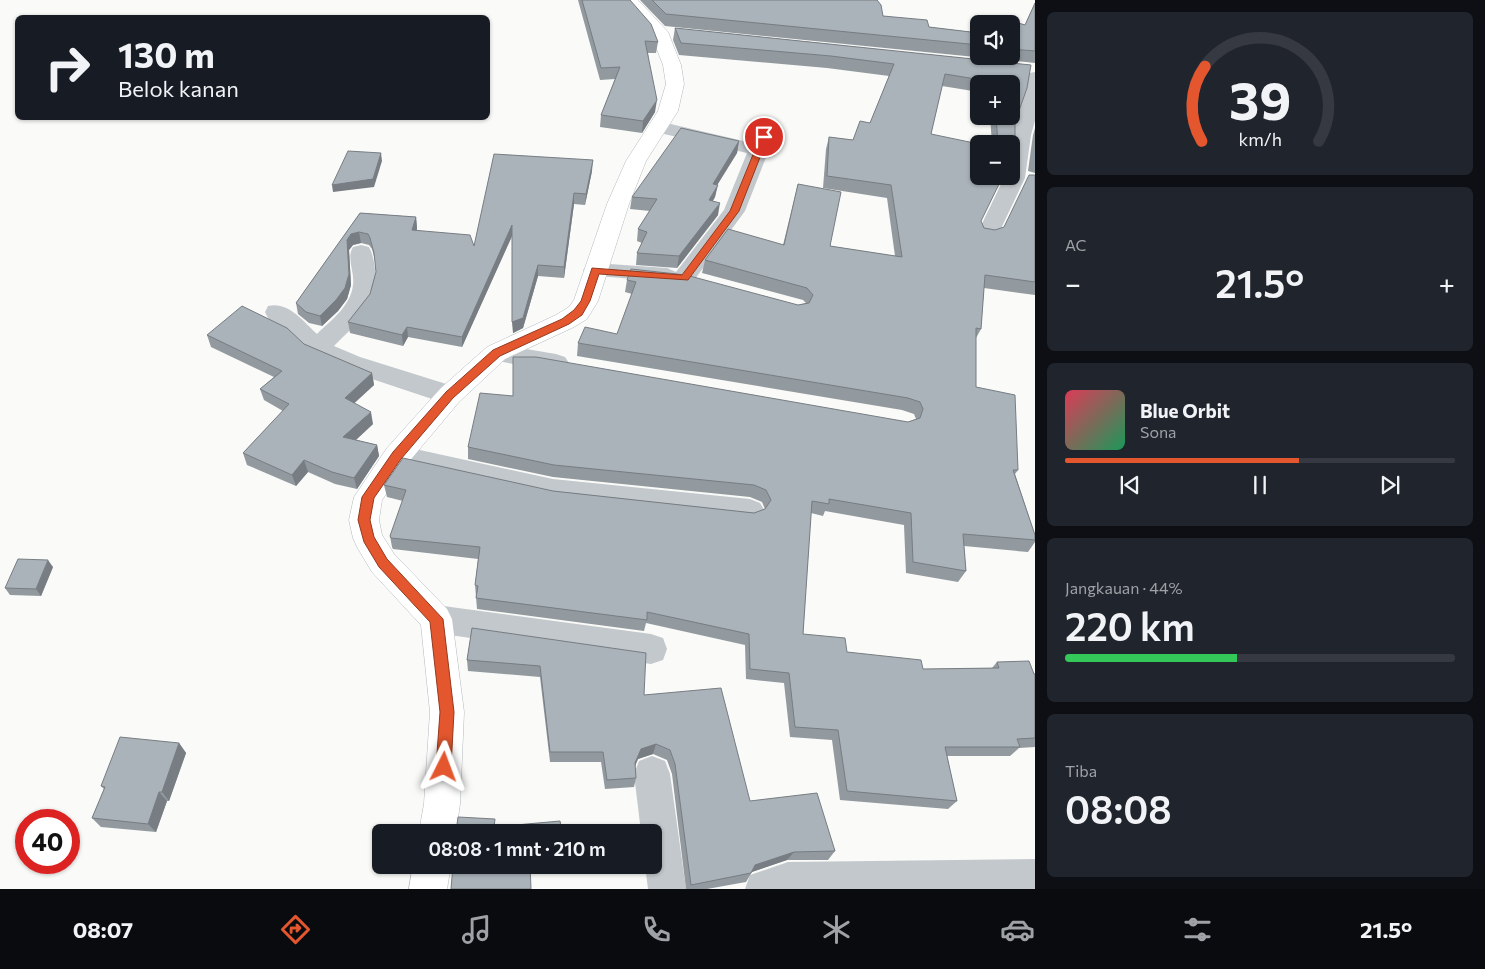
<!DOCTYPE html>
<html lang="id">
<meta charset="utf-8">
<style>
body{margin:0;font-family:Commissioner,sans-serif;background:#20242c;color:#f1f3f6;height:100vh;display:flex;flex-direction:column;font-size:19px;white-space:nowrap}
*{box-sizing:border-box;margin:0}
p{font-size:16px;color:#9ea1a6}
.icon{flex:none;width:28px;height:28px;fill:none;stroke:currentColor;stroke-width:2;stroke-linecap:round;stroke-linejoin:round}
.map{position:relative;flex:1;overflow:hidden}
.sheet{display:flex;flex-direction:column;gap:12px;padding:12px;background:#0d0f14;width:450px}
.sheet>*{flex:none}
.banner{position:absolute;left:15px;top:15px;width:475px;height:105px;border-radius:8px;box-shadow:0 1px 4px #0004;background:#171b24;color:#f1f3f6;overflow:hidden}
.buttons{position:absolute;left:970px;top:15px;display:grid;gap:10px}
.buttons a{display:grid;place-items:center;width:50px;height:50px;border-radius:8px;background:#171b24;box-shadow:0 1px 4px #0004;font-size:25px}
.speed{position:absolute;left:15px;top:809px;display:flex;gap:10px;font-size:25px;font-weight:700;text-align:center}
.speed>*{display:grid;place-content:center;width:65px;height:65px;border-radius:50%;background:#171b24;box-shadow:0 1px 4px #0004;line-height:1}
.speed .limit{border:8px solid #d22;background:#fff;color:#111}
.pin{position:absolute;display:grid;place-items:center;width:42px;height:42px;color:#fff;margin:-21px;border:2px solid #fff;border-radius:50%;box-shadow:0 1px 5px #0007}
.me{position:absolute;width:55px;margin:-28px;rotate:3deg;stroke-linejoin:round;filter:drop-shadow(0 0 4px #0008)}
.turn{display:flex;align-items:center;gap:18px;height:105px;padding:0 20px;font-size:22px}
.turn .icon{width:65px;height:65px;stroke-width:2.5}
.turn b{display:block;font-size:35px;line-height:42px}
.big{font-size:38px;font-weight:600;line-height:1.1}
.sheet .widget{flex:1;display:flex;flex-direction:column;justify-content:center;gap:8px;min-width:0;padding:0 18px;border-radius:8px;background:#20242c}
.sheet .dial{align-items:center;gap:0}
.dial svg{height:130px;overflow:visible;fill:none;stroke:#363941;stroke-width:7;stroke-linecap:round;text-anchor:middle}
.dial text{fill:#f1f3f6;stroke:none}
.song{display:flex;align-items:center;gap:15px}
.cover{width:60px;height:60px;border-radius:8px;background:linear-gradient(135deg,hsl(350 70% 55%),hsl(150 70% 35%))}
.played{height:5px;border-radius:2px;background:linear-gradient(90deg,#e4572e 60%,#363941 60%)}
.keys{display:flex;justify-content:space-around;direction:ltr}
.heat{display:flex;justify-content:space-between;align-items:center;font-size:28px;direction:ltr}
.charge{height:8px;border-radius:4px;background:linear-gradient(90deg,#34c759 44%,#363941 0)}
.trip{position:absolute;left:372px;top:824px;width:290px;height:50px;border-radius:8px;background:#171b24;box-shadow:0 1px 4px #0004;font-weight:600;line-height:50px;text-align:center}
.tabs{display:flex;height:80px;justify-content:space-around;align-items:center;background:#090b0e;color:#9ea1a6}
.tabs .icon{width:35px;height:35px}
.tabs .active{color:#e4572e}
.tabs b{font-size:22px;color:#f1f3f6}
main{display:flex;flex:1;min-height:0}
.map>svg:first-child{display:block}
</style>
<main>
<div class="map">
<svg width="1035" height="889" viewBox="0 0 1035 889">
<rect width="100%" height="100%" fill="#fafaf8"/>
<g fill="none" stroke-linecap="round" stroke-linejoin="round">
<defs>
<g id="secondary">
<path d="M621 0H638L668 32 681 65 684 84 678 111 646 161 629 204 598 301 587 319 574 327 505 359 459 402 407 464 382 500 379 520 382 535 394 554 447 609 452 619 464 712 460 804 456 832H419L424 804 430 712 421 625 372 572 357 547 353 538 349 520 354 497 387 448 441 388 487 347 556 315 569 307 574 300 607 204 626 161 658 111 666 84 663 65 651 34Z"/>
<path d="M413 865H451L447 889H409Z"/>
</g>
</defs>
<!-- secondary casing -->
<use href="#secondary" stroke="#b3babf" stroke-width="1"/>
<!-- street -->
<g fill="#c3c8cc" fill-rule="evenodd">
<path d="M1035 72V121L1031 135 1025 178 996 239 988 241 980 239 977 234 1005 176H1011V135L1023 100 1026 77 1029 73Z"/>
<path d="M769 118 776 120 779 124 745 211 692 283 684 286 676 283 674 281 667 282 587 275 583 270 587 265 595 263 667 268 676 272 724 210 747 153 651 131 648 127 651 123 658 121 752 143 762 120Z"/>
<path d="M361 245 369 247C373 254 374 262 375 270 380 307 358 321 334 346L360 357 459 388 463 395 459 402 450 405 342 369 308 354 268 318 265 312 268 306C288 301 303 321 317 334 331 320 351 306 353 285 355 272 346 258 353 247Z"/>
<path d="M496 344 556 354 565 357 569 363 565 369 556 372 487 359 483 353 487 347Z"/>
<path d="M397 445 553 479 750 499 760 503 765 511 760 519 750 523 553 501 387 464 383 456 387 448Z"/>
<path d="M436 605 651 634 663 638 667 649 663 660 651 664 436 633 425 629 420 619 425 609Z"/>
<path d="M652 756 665 761 670 774 686 889H648L645 865H654V832H641L634 774 639 761Z"/>
<path d="M1035 859V889H745L750 875 788 862Z"/>
</g>
<!-- secondary -->
<use href="#secondary" fill="#fff" fill-rule="evenodd"/>
</g>
<!-- wall -->
<g fill="#929a9f">
<path d="M578 0H630L658 42 656 53H648L655 112 642 133 600 127 601 115 615 79 600 80Z"/>
<path d="M640 0H877L883 16 929 27 979 33V56H1011V24L1025 25 1035 3V63L665 26Z"/>
<path d="M675 28 1031 65 1015 122V162L1011 170V144H992L990 116H1011V84H979V92L942 86 931 134 984 228 995 230 1004 227 1035 175V295L984 288 981 329 976 338V387L1018 470 1015 474 1035 535V542L1028 552 964 546 966 571 958 582 906 573 904 525 825 511 823 516 811 513 803 634 847 652 923 669 992 668 997 662 1035 674V747L1019 748 1010 756H947L957 801 948 809 840 800 832 740 790 737 784 683 746 679 745 645 646 623 644 631 477 609 475 585 478 559 393 549 392 547 390 536 403 501 387 497 384 485 553 491 754 513 765 509 762 502 750 497 553 477 468 459V447L513 396 908 422 916 419 914 414 902 410 577 356 578 343 617 334 632 294 625 292 627 280 798 305 806 303 803 300 702 273 705 260 783 245 798 184 830 246 895 256 887 198 823 188 826 149 829 137 853 140 870 123 889 76 827 68 679 55 673 40Z"/>
<path d="M1035 128V173L1028 171 1033 135Z"/>
<path d="M739 141 737 153 717 185 715 197 713 201 718 215 677 268 636 265 637 253 642 243 637 241 638 229 650 211 630 209 632 197Z"/>
<path d="M592 171 585 205 574 204 564 278 538 276 523 328 513 333 512 236 462 347 408 337 403 346 350 333 348 322 370 294 376 272 375 260 372 249 369 245 361 243 353 245 349 250 351 285 347 299 338 311 322 326 309 323 298 314 296 303 360 213 416 217 417 228V231L474 246Z"/>
<path d="M207 335 304 344 372 373 374 385 354 403 373 424 356 440 377 445 379 456 357 489 335 484 308 472 296 486 247 465 243 453 283 411 264 400 260 389 274 377 211 347Z"/>
<path d="M53 567 41 596 10 595 5 588Z"/>
<path d="M472 628 644 695 750 801 835 851 828 860H787L752 872 746 882 707 889H686L672 774 667 760 653 754 638 759 635 766 636 778 634 787 605 789 601 762H550L540 677 468 671 467 660Z"/>
<path d="M179 743 186 753 169 801H167L156 832 101 827 92 818 104 789 101 786Z"/>
<path d="M453 865H564V866L530 869Z"/>
</g>
<!-- shaded-wall -->
<g fill="#777d82">
<path d="M657 100 655 112 642 133 643 121Z"/>
<path d="M739 141 737 153 711 195 713 184Z"/>
<path d="M381 153 382 161 374 187 333 192 332 185Z"/>
<path d="M593 160 592 171 585 205 586 194Z"/>
<path d="M718 185 715 197 706 212 709 200Z"/>
<path d="M574 193V204L564 278V267Z"/>
<path d="M720 203 718 215 677 268 679 256Z"/>
<path d="M416 217 417 228 413 241 412 230Z"/>
<path d="M512 225V236L462 347V337Z"/>
<path d="M359 232 361 243 353 245 349 250 351 285 347 299 338 311 322 326 320 316 347 240 351 234Z"/>
<path d="M538 265V276L523 328 513 333 512 322Z"/>
<path d="M407 327 408 337 403 346 402 335Z"/>
<path d="M372 373 374 385 347 410 345 398Z"/>
<path d="M371 412 373 424 346 449 343 437Z"/>
<path d="M377 445 379 456 357 489 354 478Z"/>
<path d="M304 460 308 472 296 486 292 475Z"/>
<path d="M48 560 53 567 41 596 36 589Z"/>
<path d="M179 743 186 753 169 801 162 792Z"/>
<path d="M656 744 653 754 638 759 632 773 635 763 641 749Z"/>
<path d="M159 792 167 801 156 832 148 824Z"/>
<path d="M794 852 787 860 749 873 755 865Z"/>
</g>
<!-- building -->
<g fill="#aab3b9" stroke="#777d82">
<path d="M582 0H630L651 24 658 42 645 41 657 100 643 121 601 115 620 67 601 68Z"/>
<path d="M652 0H877L881 5 883 16 927 20 929 27 979 33V45L666 14Z"/>
<path d="M1035 3V51L1011 49V24H1010L1012 21 1025 25Z"/>
<path d="M675 28 1031 65 1027 88 1015 122V162H1011V144H998L996 116H1011V84H994V82L945 74 931 134 979 144V176H1003L981 221 984 228 995 230 1004 227 1029 175H1035V282L985 275 981 329 976 328V387L1015 395 1018 470H1013L1035 535V540L963 534 966 571 913 562 911 513 829 499V504L812 501 803 634 845 638 847 652 921 660 923 669 999 668 997 662 1029 661 1034 674H1035V738L1017 739 1020 747H945L957 801 847 791 838 730 795 727 789 673 750 669 749 634 647 612V620L476 598 478 586 475 585 480 547 391 538 390 536 406 490 384 485 403 458 553 491 754 513 765 509 771 500 766 490 754 485 554 465 468 447 480 393 513 396V357H536L908 422 920 418 923 409 920 402 908 398 578 343 585 327 617 334 636 282 627 280 631 269 686 275 798 305 809 303 813 295 807 288 705 260 728 229 784 245 798 184 841 192 830 246 902 257 891 185 827 176 829 137 853 140 860 121 870 123 894 64 831 56 681 43Z"/>
<path d="M681 128 739 141 713 184 718 185 709 200 720 203 679 256 637 253 647 232 638 229 657 199 632 197Z"/>
<path d="M348 151 381 153 373 179 332 185Z"/>
<path d="M494 154 593 160 586 194 574 193 564 267 538 265 523 318 512 322V225L462 337 407 327 402 335 348 322 370 294 376 272 374 253 370 238 368 234 359 232 351 234 347 240 349 274 345 288 336 300 320 316 306 312 296 303 360 213 416 217 412 230 470 235 474 246Z"/>
<path d="M242 306 287 328 304 344 372 373 345 398 371 412 343 437 377 445 354 478 332 472 304 460 292 475 243 453 289 404 260 389 282 371 207 335Z"/>
<path d="M18 559 48 560 36 589 5 588Z"/>
<path d="M472 628 646 653 644 695 721 688 750 801 817 793 835 851 794 852 755 865 751 873 691 885 675 764 670 750 656 744 641 749 635 763 636 778 607 780 603 752H550L540 666 467 660Z"/>
<path d="M120 737 179 743 162 792H159L148 824 92 818 105 787 101 786Z"/>
<path d="M458 817 495 819 494 827 560 821 562 832H456Z"/>
<path d="M453 865H530L531 889H451Z"/>
</g>
<!-- route -->
<path fill="#e4572e" stroke="#94391e" d="M761 135 768 137 739 211 688 280 599 274 590 301 582 315 569 324 500 356 453 398 401 459 374 498 370 520 374 537 387 559 443 619 454 712 451 767 449 772 444 775 439 772 436 767 440 712 430 622 379 567 364 542 358 520 362 497 393 452 446 392 493 350 562 319 574 310 581 301 592 268 682 275 730 211Z"/>
</svg>
<div class="buttons">
<a><svg class="icon" aria-label="sound" viewBox="0 0 24 24"><path d="M4 9h4l5-4v14l-5-4H4zM17 9q2 3 0 6"/></svg></a>
<a>+</a>
<a>−</a>
</div>
<div class="speed"><div class="limit">40</div></div>
<div class="pin" style="left:764px;top:137px;background:#d93025"><svg class="icon" aria-label="arrive" viewBox="0 0 24 24"><path d="M6 21V4h12l-3 4 3 4H6"/></svg></div>
<svg class="me" style="left:444px;top:767px" viewBox="-20 -20 40 40"><path d="M0-17L14 15 0 8-14 15z" fill="#e4572e" stroke="#fff" stroke-width="4"/></svg>
<div class="trip">08:08 · 1 mnt · 210 m</div>
<div class="banner">
<div class="turn"><svg class="icon" aria-label="right" viewBox="0 0 24 24"><path d="M7 20v-9h11M14 6l5 5-5 5"/></svg><div><b>130 m</b>Belok kanan</div></div>
</div>
</div>
<section class="sheet">
<div class="widget dial"><svg viewBox="0 0 100 80">
<path d="M14 69A42 42 0 1 1 86 69"/>
<path d="M14 69A42 42 0 0 1 16 23" stroke="#e4572e"/>
<text x="50" y="56" font-size="32" font-weight="700">39</text>
<text x="50" y="72" font-size="11">km/h</text>
</svg></div>
<div class="widget"><p>AC</p>
<div class="heat"><a>−</a><b class="big">21.5°</b><a>+</a></div>
</div>
<div class="widget">
<div class="song"><i class="cover"></i><div><b>Blue Orbit</b><p>Sona</p></div></div>
<div class="played"></div>
<div class="keys"><svg class="icon" aria-label="previous" viewBox="0 0 24 24"><path d="M18 5L8 12l10 7zM5 5v14"/></svg><svg class="icon" aria-label="pause" viewBox="0 0 24 24"><path d="M8 5v14M16 5v14"/></svg><svg class="icon" aria-label="next" viewBox="0 0 24 24"><path d="M6 5l10 7-10 7zM19 5v14"/></svg></div>
</div>
<div class="widget"><p>Jangkauan · 44%</p><b class="big">220 km</b><div class="charge"></div></div>
<div class="widget"><p>Tiba</p><b class="big">08:08</b></div>
</section>
</main>
<nav class="tabs">
<b>08:07</b>
<svg class="icon active" aria-label="directions" viewBox="0 0 24 24"><path d="M12 3l9 9-9 9-9-9zM9 14v-3h6M13 9l2 2-2 2"/></svg>
<svg class="icon" aria-label="music" viewBox="0 0 24 24"><path d="M9 18V5l10-2v13"/><circle cx="6" cy="18" r="3"/><circle cx="16" cy="16" r="3"/></svg>
<svg class="icon" aria-label="phone" viewBox="0 0 24 24"><path d="M5 4h4l2 5-3 2q2 4 5 5l2-3 5 2v4C11 20 4 13 5 4z"/></svg>
<svg class="icon" aria-label="climate" viewBox="0 0 24 24"><path d="M12 3v18M4 7l16 10M4 17L20 7"/></svg>
<svg class="icon" aria-label="car" viewBox="0 0 24 24"><path d="M5 17H2v-5l4-1 3-4h7l3 4 3 1v5h-3M9 17h6M6 11h13"/><circle cx="7" cy="17" r="2"/><circle cx="17" cy="17" r="2"/></svg>
<svg class="icon" aria-label="filters" viewBox="0 0 24 24"><path d="M4 7h16M4 17h16"/><circle cx="9" cy="7" r="2"/><circle cx="15" cy="17" r="2"/></svg>
<b>21.5°</b>
</nav>
